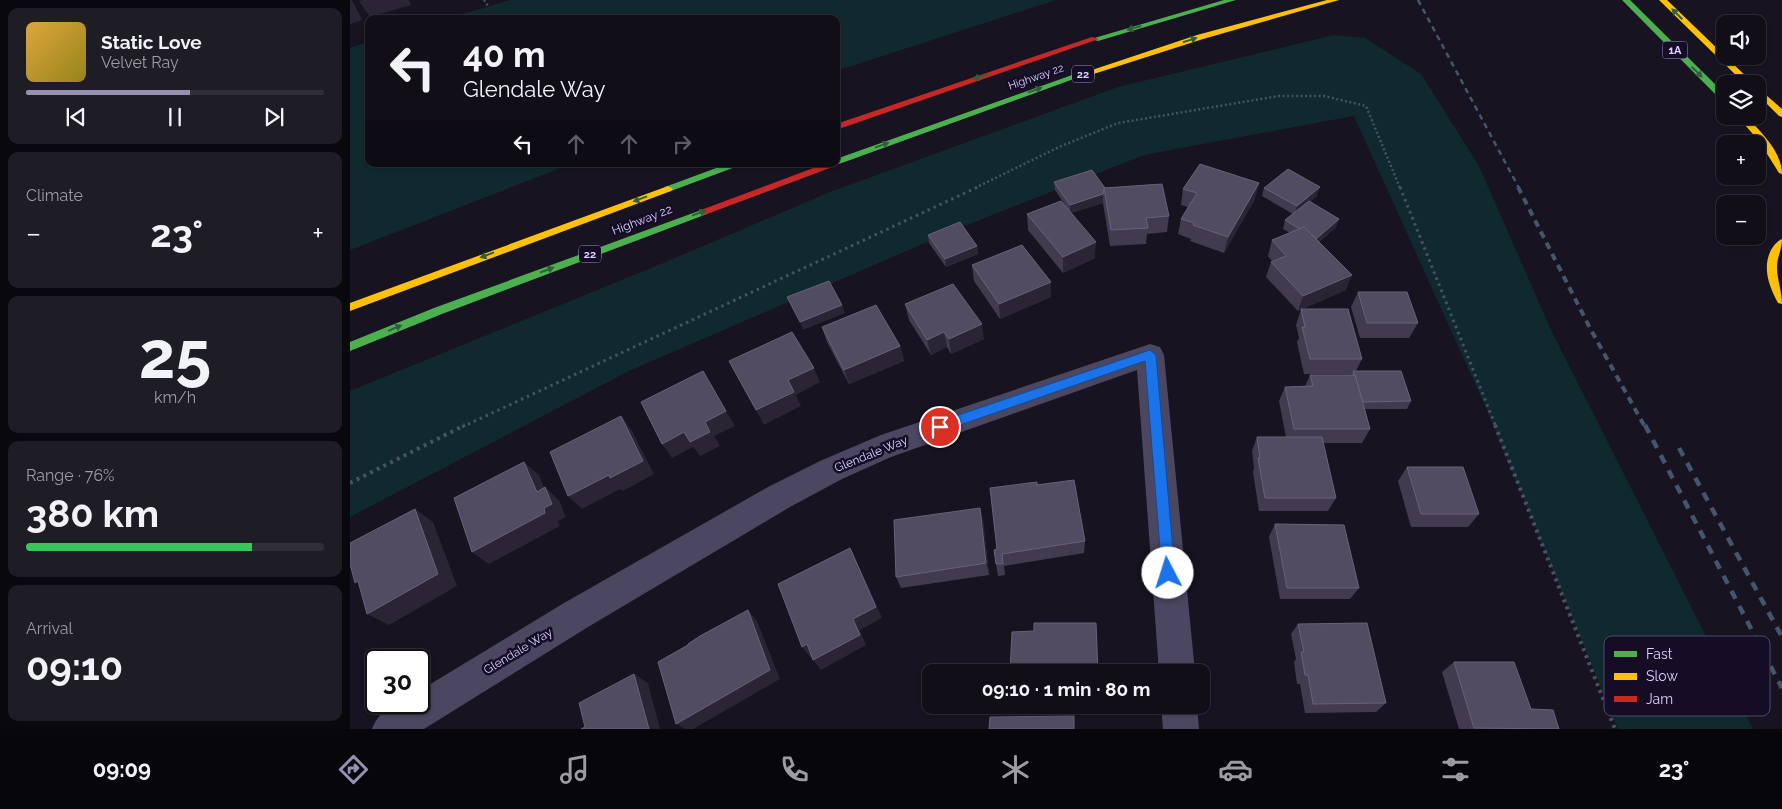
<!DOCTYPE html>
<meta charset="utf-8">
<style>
body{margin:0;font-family:Raleway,sans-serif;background:#1e1c25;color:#f1f3f6;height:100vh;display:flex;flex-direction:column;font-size:19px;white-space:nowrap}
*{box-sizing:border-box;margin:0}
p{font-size:16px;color:#9c9ca2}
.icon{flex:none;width:28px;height:28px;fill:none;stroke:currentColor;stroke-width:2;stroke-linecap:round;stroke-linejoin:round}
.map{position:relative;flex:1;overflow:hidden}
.panel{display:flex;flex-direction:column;gap:8px;padding:8px;background:#09080d;width:350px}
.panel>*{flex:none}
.banner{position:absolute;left:15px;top:15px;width:475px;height:152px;border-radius:10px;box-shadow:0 1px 4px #0004,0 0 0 1px #302e37;background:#110e18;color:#f1f3f6;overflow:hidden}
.fabs{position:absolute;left:1366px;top:15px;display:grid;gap:10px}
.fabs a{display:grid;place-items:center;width:50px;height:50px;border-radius:10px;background:#110e18;box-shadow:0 1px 4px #0004,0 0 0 1px #302e37;font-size:25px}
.speed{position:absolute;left:15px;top:649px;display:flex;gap:10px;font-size:25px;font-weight:700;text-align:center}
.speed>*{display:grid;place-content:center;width:65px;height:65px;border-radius:50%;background:#110e18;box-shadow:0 1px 4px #0004,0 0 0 1px #302e37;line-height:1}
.speed .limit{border:2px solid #111;border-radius:8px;background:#fff;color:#111}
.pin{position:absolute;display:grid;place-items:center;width:42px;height:42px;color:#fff;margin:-21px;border:2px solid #fff;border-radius:50%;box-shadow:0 1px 5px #0007}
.me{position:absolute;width:55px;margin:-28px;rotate:355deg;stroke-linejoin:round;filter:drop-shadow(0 0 4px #0008)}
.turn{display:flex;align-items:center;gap:18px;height:105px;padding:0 15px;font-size:22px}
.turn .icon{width:65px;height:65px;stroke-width:2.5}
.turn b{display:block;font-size:35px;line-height:42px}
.lanes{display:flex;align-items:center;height:48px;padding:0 15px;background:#0003;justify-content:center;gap:25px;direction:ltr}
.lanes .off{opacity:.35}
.big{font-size:38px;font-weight:700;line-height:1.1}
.panel .card{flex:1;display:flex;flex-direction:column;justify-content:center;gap:8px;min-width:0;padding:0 18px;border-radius:10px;background:#1e1c25}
.panel .dial{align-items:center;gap:0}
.dial b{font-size:65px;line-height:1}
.song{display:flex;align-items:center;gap:15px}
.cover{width:60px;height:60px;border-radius:8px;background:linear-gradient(135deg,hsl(40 70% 55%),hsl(50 70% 35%))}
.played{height:5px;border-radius:2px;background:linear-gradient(90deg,#988fb1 55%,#302e37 55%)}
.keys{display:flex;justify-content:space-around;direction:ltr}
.heat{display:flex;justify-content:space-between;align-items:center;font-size:28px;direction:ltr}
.charge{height:8px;border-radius:4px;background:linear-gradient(90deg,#34c759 76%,#302e37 0)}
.trip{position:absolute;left:572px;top:664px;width:288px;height:50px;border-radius:10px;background:#110e18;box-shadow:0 1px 4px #0004,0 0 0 1px #302e37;font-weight:700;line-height:50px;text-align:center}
.dock{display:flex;height:80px;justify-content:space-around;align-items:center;background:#07060a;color:#9c9ca2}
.dock .icon{width:35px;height:35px}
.dock .current{color:#988fb1}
.dock b{font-size:22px;color:#f1f3f6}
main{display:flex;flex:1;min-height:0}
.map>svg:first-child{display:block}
</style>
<main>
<section class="panel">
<div class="card">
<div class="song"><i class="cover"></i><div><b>Static Love</b><p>Velvet Ray</p></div></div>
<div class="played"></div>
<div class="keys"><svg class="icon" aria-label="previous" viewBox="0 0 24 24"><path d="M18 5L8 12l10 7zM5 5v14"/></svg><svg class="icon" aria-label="pause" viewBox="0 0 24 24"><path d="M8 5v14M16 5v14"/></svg><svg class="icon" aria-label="next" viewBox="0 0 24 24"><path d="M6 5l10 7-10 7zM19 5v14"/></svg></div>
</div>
<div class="card"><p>Climate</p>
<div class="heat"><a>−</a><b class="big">23°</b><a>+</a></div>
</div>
<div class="card dial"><b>25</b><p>km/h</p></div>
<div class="card"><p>Range · 76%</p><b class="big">380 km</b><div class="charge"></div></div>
<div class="card"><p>Arrival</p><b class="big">09:10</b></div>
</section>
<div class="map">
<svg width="1432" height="729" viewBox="0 0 1432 729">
<rect width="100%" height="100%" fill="#171320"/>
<!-- green -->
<g fill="#10292f">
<path d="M160 0H706L486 71V19H96Z"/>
<path d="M984 35 1015 38 1071 74 1129 166 1201 330 1403 729H1268L1136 408 1004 116 794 155 612 227 279 371 0 517V391L318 261 480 192 768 87Z"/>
<path d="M19 42V164H221L0 250V48Z"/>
</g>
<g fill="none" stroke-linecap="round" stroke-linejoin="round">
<!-- path-far2 -->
<g stroke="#475263" stroke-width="2.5" stroke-dasharray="2 2.5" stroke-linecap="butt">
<path d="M134 0 138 6"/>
<path d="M625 188 709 147 768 123 929 96H974L1016 106 1050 188"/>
</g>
<!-- path-far1 -->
<g stroke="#475263" stroke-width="3" stroke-dasharray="2.5 4" stroke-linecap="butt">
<path d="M1050 187 1146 427"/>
<path d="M112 427 628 187"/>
</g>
<!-- path -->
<g stroke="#475263" stroke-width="4" stroke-dasharray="3 4.5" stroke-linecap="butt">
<path d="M1145 425 1265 729"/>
<path d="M0 483 115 425"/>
</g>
<!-- street -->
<g fill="#4c4761" fill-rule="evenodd">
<path d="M800 344 810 347 814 355 845 672H809L787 370 541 457 492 479 440 507 238 627 74 729H22C31 707 46 702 69 702V691L214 603 418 487 470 461 531 435Z"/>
<path d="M811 705H847L849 729H813Z"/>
</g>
<!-- fast -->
<g fill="#4caf50" fill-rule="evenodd">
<path d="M874 0H886L748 41 741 39Z"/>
<path d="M1272 0H1280L1375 94V102L1372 101Z"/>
<path d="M725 74 732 76 489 164H483H486V159Z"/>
<path d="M377 164H390L388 166 321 191 318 192 313 189 315 187Z"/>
<path d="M354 209 359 212 357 214 92 314 0 351V342L84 308Z"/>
</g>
<!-- slow -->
<g fill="#ffc107" fill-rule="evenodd">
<path d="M977 0H989L853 39 731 78 724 76 847 35Z"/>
<path d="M1309 0H1317L1404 84H1395Z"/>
<path d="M1408 88 1432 109V117L1429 116 1408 95Z"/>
<path d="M1387 116H1396C1411 132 1432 152 1432 174L1429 173 1409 141Z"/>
<path d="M318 186 323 189 321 191 0 311V303Z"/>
<path d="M1432 239C1432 250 1427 257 1427 267 1427 280 1432 291 1432 304L1428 303C1419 286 1412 268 1421 250 1424 245 1427 241 1432 239Z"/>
</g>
<!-- jam -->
<g fill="#c62828" fill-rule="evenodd">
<path d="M742 37 749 39 486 130V124Z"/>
<path d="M474 164H487L485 166 357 214 354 215 349 212 351 210Z"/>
</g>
<!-- rail-far2 -->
<path stroke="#45556c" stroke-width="2.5" stroke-dasharray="5.5 4.5" stroke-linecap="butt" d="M1068 0 1169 188"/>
<!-- rail-far1 -->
<path stroke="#45556c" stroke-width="4" stroke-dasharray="7 5.5" stroke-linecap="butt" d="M1168 187 1241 330 1295 427"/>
<!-- rail -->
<g stroke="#45556c" stroke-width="4.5" stroke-dasharray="9 8" stroke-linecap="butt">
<path d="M1295 425 1432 688"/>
<path d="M1329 448 1432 637"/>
</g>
</g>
<!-- wall -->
<g fill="#423b4f">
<path d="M704 182 755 188 819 216 817 232 797 234 796 244 760 246 753 203 721 213 745 258 713 273 678 230 677 214 715 205 705 190Z"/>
<path d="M914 188 967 196 960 202 989 219 986 227 969 242 996 290 952 309 1012 359 1006 371 1061 401 1057 409H1015L1020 429 1012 443H973L986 498 978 511H909L903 472 904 468 902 451 907 437H936L929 401 935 387 955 386 960 375H1001L1002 374H954L947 342 949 338 946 325 951 310 948 311 916 277 921 262 922 261 918 256 922 240 940 233 933 229 935 220 943 214 912 196Z"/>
<path d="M833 189 905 199 874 253 840 241 841 239 828 234 831 219 838 207 831 205Z"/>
<path d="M578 235 627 246 628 254 596 267 579 243Z"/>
<path d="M622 265 701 297 650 319 624 281Z"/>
<path d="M1008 292 1068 323 1059 338H1010L1001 307Z"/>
<path d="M555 304 634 339 601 354 597 347 581 355 559 320Z"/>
<path d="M472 327 550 346 554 361 499 384 477 342Z"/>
<path d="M1057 467 1129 514 1118 527H1061L1048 481Z"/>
<path d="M687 485 735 541 734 553 654 566 655 575 648 576 646 564 647 549Z"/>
<path d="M633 520 639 575 551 588 546 577Z"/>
<path d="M925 524 1009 588 1000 599H930L919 537Z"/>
<path d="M948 624 1036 703 1026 712 955 713 950 684H947L944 662 946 659 941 634Z"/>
<path d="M1104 662 1181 709 1209 729H1109L1092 672Z"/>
</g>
<!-- shaded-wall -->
<g fill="#2a2434">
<path d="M0 0H1L3 2 12 20 0 24Z"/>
<path d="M13 0H59L61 5 20 17 9 1Z"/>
<path d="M909 183 905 199 874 253 878 237Z"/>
<path d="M970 187 967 196 945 215 947 206Z"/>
<path d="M753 194V203L720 213V205Z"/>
<path d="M989 219 986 227 963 247 966 239Z"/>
<path d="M746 242 745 258 713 273V257Z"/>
<path d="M627 246 628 254 596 267 595 259Z"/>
<path d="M1002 275 996 290 948 311 953 296Z"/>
<path d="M701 282V297L650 319 649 304Z"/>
<path d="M492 305 495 313 453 330 450 322Z"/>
<path d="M632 324 634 339 601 354 599 339Z"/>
<path d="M594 332 597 347 581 355 577 340Z"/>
<path d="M550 346 554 361 499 384 494 370Z"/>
<path d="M464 368 470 382 446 395 451 406 414 425 406 410 438 380Z"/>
<path d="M353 371 385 426 364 436 370 446 350 456 343 447 322 458 312 444Z"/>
<path d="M271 416 282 431 304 474 273 491 270 489 232 509 218 496Z"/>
<path d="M174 462 189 475 201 505 195 487 209 500 216 517 208 521 210 526 139 564 122 552 194 508Z"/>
<path d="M630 508 633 520 639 575 636 563Z"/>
<path d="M65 509 83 522 107 586 39 625 17 614Z"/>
<path d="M500 548 506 560 532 618 510 630 516 645 471 670 463 660Z"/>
<path d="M398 610 407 621 430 679 343 729H335L326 724Z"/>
<path d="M457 644 465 654 460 657 452 647Z"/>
<path d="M284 674 298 683 310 729H299Z"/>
</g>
<!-- building -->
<g fill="#524c62" stroke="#68617b">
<path d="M850 164 909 183 878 237 843 225 844 223 831 219 847 193 833 189Z"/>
<path d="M938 169 970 187 947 206 914 188Z"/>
<path d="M742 170 755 188H754L753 194 720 205 704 182Z"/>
<path d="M812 184 819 216 796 218 798 228 761 230 754 188Z"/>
<path d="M711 201 746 242 713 257 677 214Z"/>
<path d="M959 201 989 219 966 239 954 227 950 229 935 220Z"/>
<path d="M610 222 627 246 595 259 578 235Z"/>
<path d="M954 227 1002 275 953 296 921 262 936 256 922 240Z"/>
<path d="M672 245 701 282 649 304 622 265Z"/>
<path d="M479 281 492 305 450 322 437 297Z"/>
<path d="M603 284 632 324 599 339 594 332 577 340 555 304Z"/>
<path d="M1008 292H1057L1068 323H1017Z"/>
<path d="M526 305 550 346 494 370 472 327Z"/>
<path d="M951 309H998L1012 359H960L952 327H955Z"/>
<path d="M442 332 464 368 438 380 444 392 406 410 379 361Z"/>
<path d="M353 371 376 411 355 422 360 432 340 442 334 432 312 444 291 402Z"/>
<path d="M1003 371H1051L1061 401 1013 402 1005 375H1004Z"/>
<path d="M960 375H1005L1020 429H944L935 387 963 386Z"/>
<path d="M271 416 293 461 260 478 259 475 218 496 200 452Z"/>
<path d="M907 437H972L986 498H915L908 458H910Z"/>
<path d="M174 462 187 492 195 487 202 504 194 508 195 513 122 552 104 498Z"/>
<path d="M1057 467H1113L1129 514H1071Z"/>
<path d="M724 480 735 541 652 554 653 564H646L644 550 647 549 640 488 687 482V485Z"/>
<path d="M630 508 636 563 546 577 544 520Z"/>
<path d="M65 509 88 574 17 614 8 581 5 583 0 564V543Z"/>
<path d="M925 524 994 525 1009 588H937Z"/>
<path d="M500 548 526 607 503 619 510 635 463 660 457 644 452 647 428 584Z"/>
<path d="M398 610 420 670 326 724 308 662 338 645V644L350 636Z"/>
<path d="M684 623H746L748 672H660L662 632 684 631Z"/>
<path d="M1017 623 1036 703 963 704 958 675H955L951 652H954L948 624Z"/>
<path d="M1104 662H1164L1181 709 1203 710 1209 729 1124 728Z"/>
<path d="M284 674 299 729H231L235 727 229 703Z"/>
<path d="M724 716V729H639L640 717Z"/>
</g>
<!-- one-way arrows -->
<defs><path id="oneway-solid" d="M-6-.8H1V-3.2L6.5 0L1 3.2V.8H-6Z" transform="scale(1.25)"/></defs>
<g fill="#305e3b">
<use href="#oneway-solid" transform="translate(1327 14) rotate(-135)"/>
<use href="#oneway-solid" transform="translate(784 28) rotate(164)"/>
<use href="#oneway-solid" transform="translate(840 40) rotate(-18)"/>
<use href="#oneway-solid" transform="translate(1347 72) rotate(44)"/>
<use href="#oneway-solid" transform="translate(630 77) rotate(162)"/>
<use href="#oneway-solid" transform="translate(685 90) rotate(-20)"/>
<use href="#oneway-solid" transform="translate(532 145) rotate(-20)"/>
<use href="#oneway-solid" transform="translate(290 199) rotate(160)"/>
<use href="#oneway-solid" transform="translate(349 213) rotate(-21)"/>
<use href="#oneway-solid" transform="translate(137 255) rotate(159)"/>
<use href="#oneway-solid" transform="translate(197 270) rotate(-21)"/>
<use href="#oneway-solid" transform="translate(45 328) rotate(-22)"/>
</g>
<!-- route -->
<path fill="#1a73e8" stroke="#114b97" d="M800 350 806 355 825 573 823 578 818 580 814 578 812 573 795 361 590 432 585 430 584 427 585 423Z"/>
<g text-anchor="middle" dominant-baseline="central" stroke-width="5" stroke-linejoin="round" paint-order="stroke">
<!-- shield labels -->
<g fill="#150d26" stroke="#a197be" stroke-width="1">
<rect x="1312.5" y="41.5" width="25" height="17" rx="4"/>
<rect x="722" y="65.5" width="22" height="17" rx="4"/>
<rect x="229" y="245.5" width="22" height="17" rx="4"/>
</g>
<g font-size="11" font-weight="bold" fill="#ddd2ff">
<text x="1325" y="50">1A</text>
<text x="733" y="74">22</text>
<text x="240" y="254">22</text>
</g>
<!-- far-street labels -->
<g font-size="11" fill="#ddd2ff" stroke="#150d26">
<text transform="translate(686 77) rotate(-19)">Highway 22</text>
</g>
<!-- street labels -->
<g font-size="12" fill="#ddd2ff" stroke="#150d26">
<text transform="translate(292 220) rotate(-21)">Highway 22</text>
<text transform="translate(521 454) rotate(-22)">Glendale Way</text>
<text transform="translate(168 651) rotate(-31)">Glendale Way</text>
</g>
</g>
<!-- legend -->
<rect x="1254" y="636" width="166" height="80" rx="8" fill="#150d26" stroke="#514867" stroke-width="1"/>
<rect x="1264" y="651" width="23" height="6" fill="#4caf50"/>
<rect x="1264" y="673" width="23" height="7" fill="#ffc107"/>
<rect x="1264" y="696" width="23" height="6" fill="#c62828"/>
<g font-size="14" fill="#ddd2ff">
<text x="1296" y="659">Fast</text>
<text x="1296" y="681">Slow</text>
<text x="1296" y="704">Jam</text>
</g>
</svg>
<div class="fabs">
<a><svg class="icon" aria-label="sound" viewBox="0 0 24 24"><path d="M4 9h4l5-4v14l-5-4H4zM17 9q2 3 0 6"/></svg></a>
<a><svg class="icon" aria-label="layers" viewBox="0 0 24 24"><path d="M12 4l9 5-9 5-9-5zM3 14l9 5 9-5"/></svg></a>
<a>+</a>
<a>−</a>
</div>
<div class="speed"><div class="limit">30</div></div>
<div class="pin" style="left:590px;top:427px;background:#d93025"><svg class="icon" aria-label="arrive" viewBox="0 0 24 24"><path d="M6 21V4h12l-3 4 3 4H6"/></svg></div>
<svg class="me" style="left:818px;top:573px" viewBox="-20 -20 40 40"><circle r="19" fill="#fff"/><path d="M0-13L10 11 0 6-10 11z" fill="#1a73e8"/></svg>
<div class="trip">09:10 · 1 min · 80 m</div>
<div class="banner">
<div class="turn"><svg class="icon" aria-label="left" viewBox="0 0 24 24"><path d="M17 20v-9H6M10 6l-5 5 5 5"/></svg><div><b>40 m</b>Glendale Way</div></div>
<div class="lanes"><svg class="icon" aria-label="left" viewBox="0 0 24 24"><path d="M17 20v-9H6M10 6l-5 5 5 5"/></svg><svg class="icon off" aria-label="ahead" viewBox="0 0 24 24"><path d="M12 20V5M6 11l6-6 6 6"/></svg><svg class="icon off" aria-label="ahead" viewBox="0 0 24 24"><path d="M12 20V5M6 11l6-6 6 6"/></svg><svg class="icon off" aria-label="right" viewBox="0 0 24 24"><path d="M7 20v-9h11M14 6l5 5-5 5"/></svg></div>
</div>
</div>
</main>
<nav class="dock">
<b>09:09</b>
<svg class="icon current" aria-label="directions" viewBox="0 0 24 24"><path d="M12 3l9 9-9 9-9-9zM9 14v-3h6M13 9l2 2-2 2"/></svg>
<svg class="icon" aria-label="music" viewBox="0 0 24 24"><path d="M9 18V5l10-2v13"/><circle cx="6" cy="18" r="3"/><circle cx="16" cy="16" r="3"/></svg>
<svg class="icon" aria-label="phone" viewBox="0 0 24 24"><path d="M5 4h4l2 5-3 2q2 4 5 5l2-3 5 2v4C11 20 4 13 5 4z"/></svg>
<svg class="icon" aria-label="climate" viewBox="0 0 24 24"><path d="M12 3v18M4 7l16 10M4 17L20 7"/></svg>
<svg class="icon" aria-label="car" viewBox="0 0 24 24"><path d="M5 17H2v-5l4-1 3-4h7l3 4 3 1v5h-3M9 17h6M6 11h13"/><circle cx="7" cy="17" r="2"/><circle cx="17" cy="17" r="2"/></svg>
<svg class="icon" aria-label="filters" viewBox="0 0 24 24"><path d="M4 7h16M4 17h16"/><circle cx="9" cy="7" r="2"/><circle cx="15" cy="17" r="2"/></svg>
<b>23°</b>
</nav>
